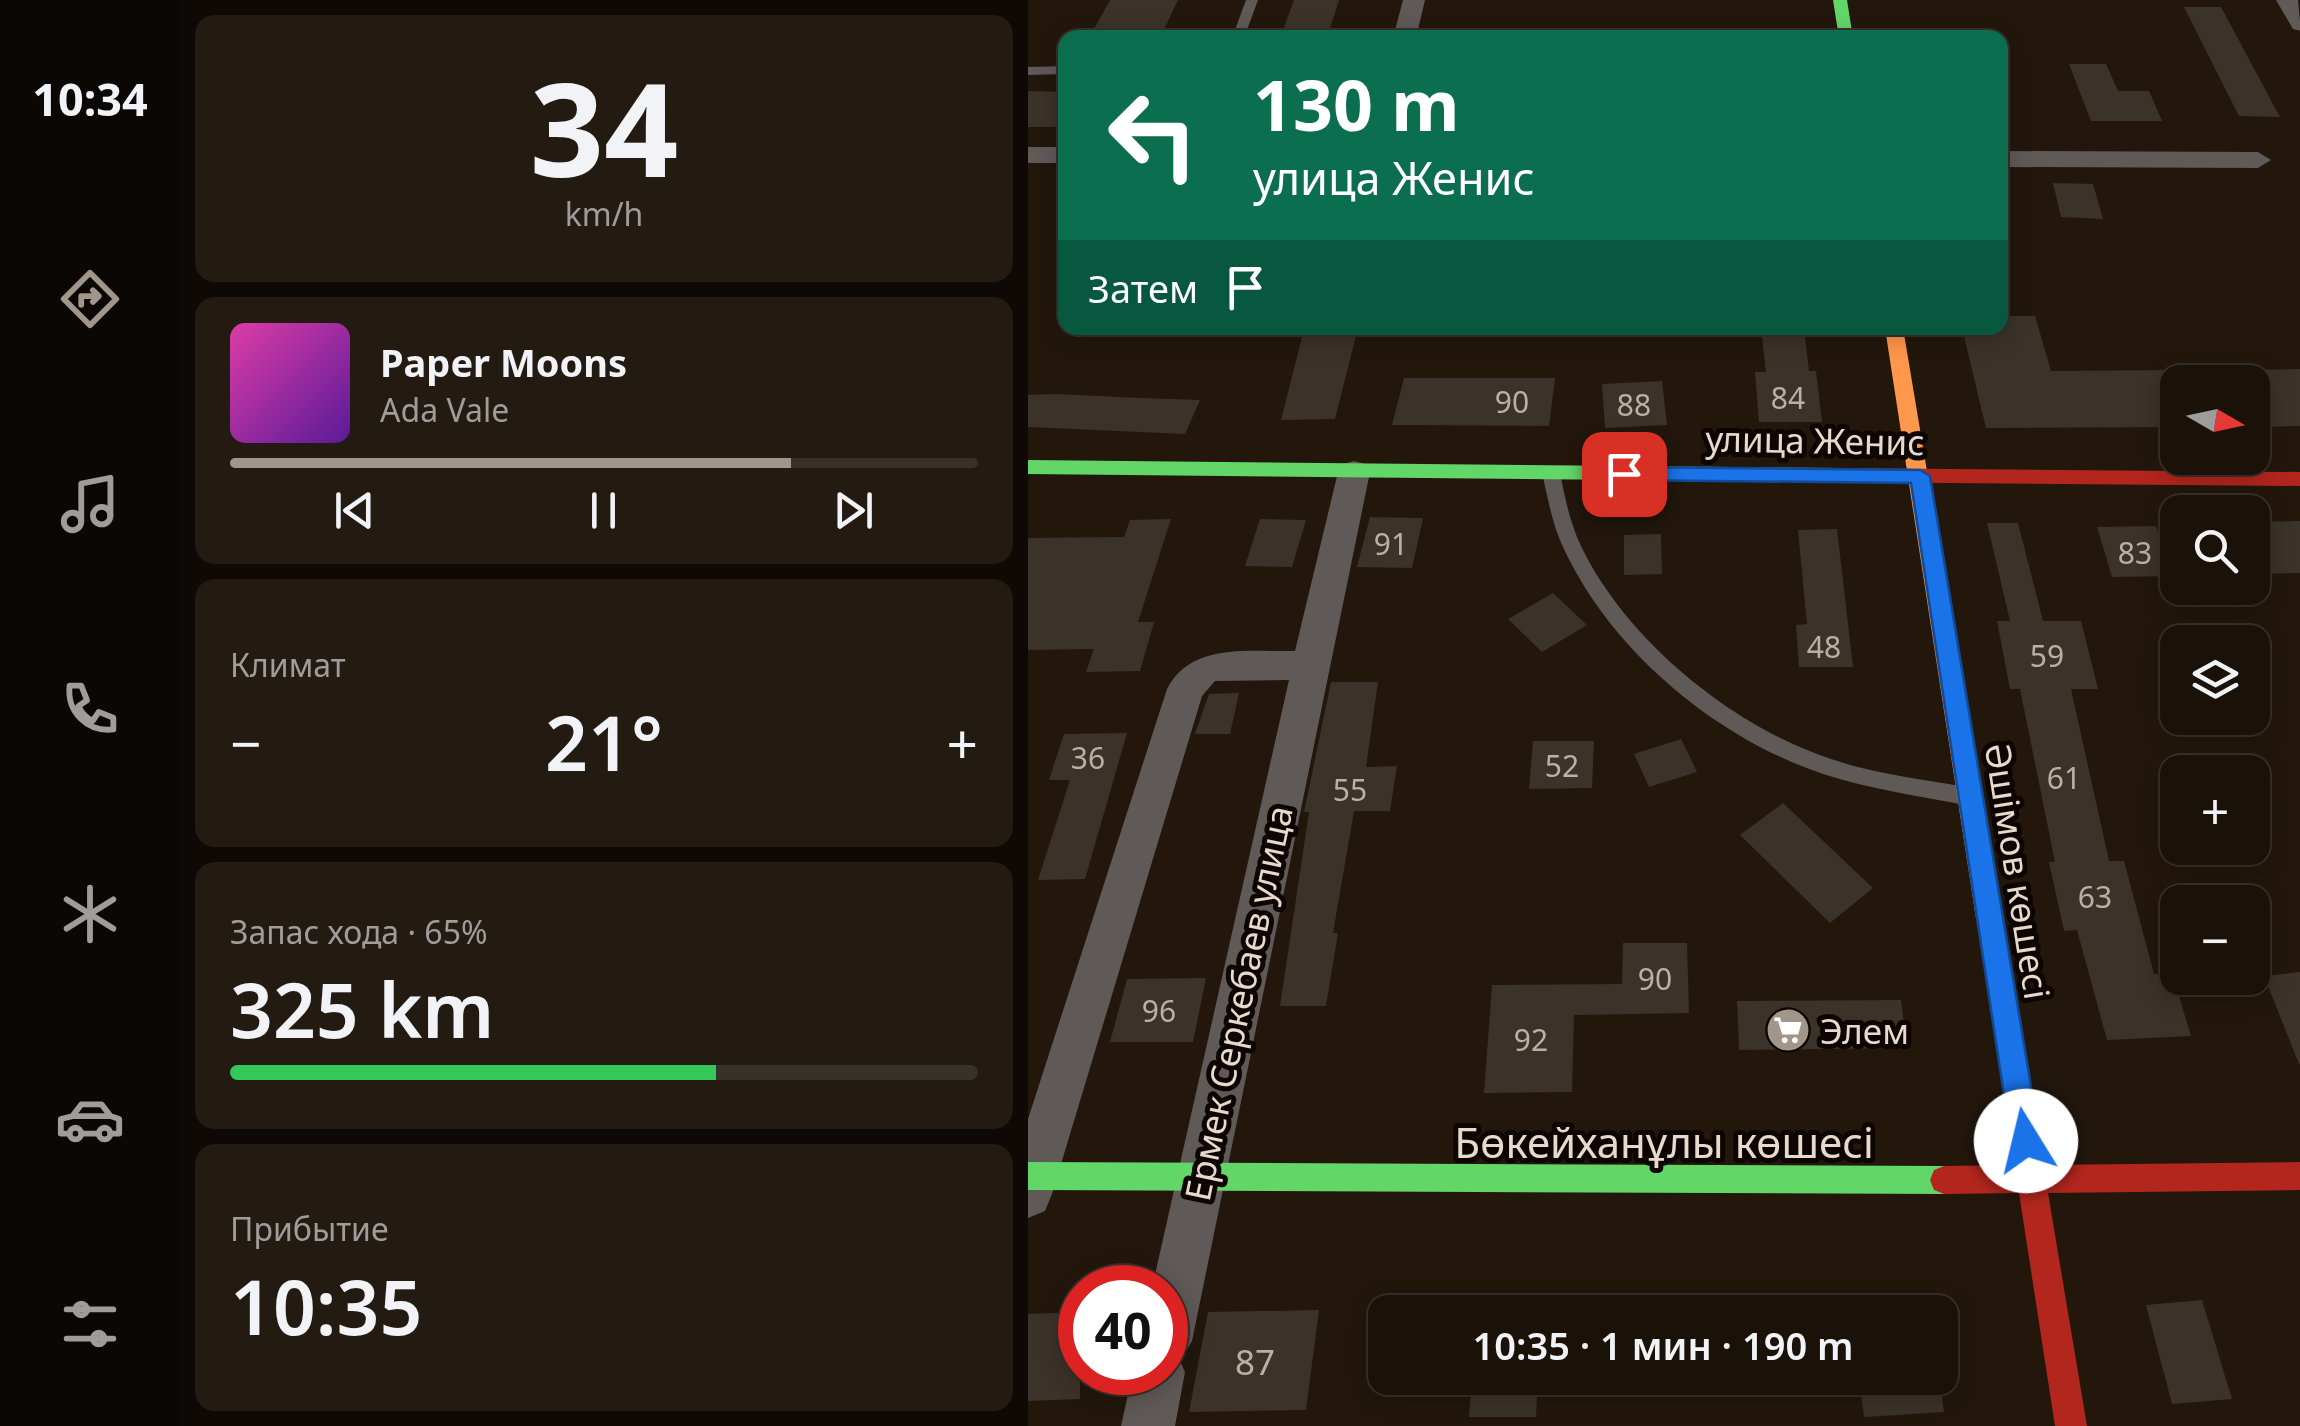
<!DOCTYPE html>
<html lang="ru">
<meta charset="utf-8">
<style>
body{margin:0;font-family:"Noto Sans",sans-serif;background:#231a12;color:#f1f3f6;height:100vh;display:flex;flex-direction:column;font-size:38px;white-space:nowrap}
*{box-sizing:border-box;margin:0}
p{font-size:32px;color:#9f9d9c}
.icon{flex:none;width:55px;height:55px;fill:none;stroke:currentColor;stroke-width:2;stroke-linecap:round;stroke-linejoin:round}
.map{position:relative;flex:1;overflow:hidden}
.sheet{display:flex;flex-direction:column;gap:15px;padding:15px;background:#0e0905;width:848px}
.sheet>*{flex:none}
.top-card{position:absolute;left:30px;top:30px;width:950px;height:305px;border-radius:20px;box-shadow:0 5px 25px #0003,0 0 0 2px #38312a;background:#0b6e4f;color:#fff;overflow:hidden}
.needle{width:65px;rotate:99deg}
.controls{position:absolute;left:1132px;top:365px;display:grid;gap:20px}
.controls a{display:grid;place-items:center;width:110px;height:110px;border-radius:20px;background:#1a1109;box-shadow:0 5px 25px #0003,0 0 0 2px #38312a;font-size:50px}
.speed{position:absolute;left:30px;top:1265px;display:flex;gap:20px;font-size:50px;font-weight:700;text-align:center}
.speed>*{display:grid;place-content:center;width:130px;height:130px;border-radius:50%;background:#1a1109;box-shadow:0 5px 25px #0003,0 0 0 2px #38312a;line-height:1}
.speed .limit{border:15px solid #d22;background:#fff;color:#111}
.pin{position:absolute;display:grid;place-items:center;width:85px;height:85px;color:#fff;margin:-42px;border-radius:20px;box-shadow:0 5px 15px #0006}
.me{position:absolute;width:110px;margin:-55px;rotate:351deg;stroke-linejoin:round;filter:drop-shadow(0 0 8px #0008)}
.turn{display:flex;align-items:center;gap:35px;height:210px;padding:0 30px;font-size:45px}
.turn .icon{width:130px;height:130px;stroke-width:2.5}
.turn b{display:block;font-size:70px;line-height:85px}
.then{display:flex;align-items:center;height:95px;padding:0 30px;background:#0003;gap:20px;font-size:38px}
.big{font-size:75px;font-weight:600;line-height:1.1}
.sheet .card{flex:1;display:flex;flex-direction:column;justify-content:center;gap:15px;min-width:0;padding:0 35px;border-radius:20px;background:#231a12}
.sheet .dial{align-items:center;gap:0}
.dial b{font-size:130px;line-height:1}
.song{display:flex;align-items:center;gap:30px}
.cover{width:120px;height:120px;border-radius:15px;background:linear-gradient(135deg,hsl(320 70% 55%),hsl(270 70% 35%))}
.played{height:10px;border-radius:5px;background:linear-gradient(90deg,#a29589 75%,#38312a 75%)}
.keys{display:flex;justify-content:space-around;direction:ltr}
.heat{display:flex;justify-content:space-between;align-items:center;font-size:55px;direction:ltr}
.charge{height:15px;border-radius:8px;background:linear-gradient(90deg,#34c759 65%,#38312a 0)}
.trip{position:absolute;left:340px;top:1295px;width:590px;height:100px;border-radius:20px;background:#1a1109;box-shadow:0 5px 25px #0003,0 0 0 2px #38312a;font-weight:600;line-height:100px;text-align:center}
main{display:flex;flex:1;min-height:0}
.tabs{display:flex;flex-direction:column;width:180px;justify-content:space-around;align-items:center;background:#0a0704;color:#9f9d9c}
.tabs .icon{width:70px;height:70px}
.tabs .selected{color:#a29589}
.tabs b{font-size:45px;color:#f1f3f6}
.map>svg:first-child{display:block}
</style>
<main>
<nav class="tabs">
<b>10:34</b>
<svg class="icon selected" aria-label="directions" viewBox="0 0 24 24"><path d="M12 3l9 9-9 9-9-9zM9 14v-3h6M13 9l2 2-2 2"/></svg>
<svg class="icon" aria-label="music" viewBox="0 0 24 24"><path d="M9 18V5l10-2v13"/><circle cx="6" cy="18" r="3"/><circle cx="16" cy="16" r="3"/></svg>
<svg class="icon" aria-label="phone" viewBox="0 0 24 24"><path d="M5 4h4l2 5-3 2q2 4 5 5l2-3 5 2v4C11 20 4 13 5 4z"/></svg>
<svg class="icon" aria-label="climate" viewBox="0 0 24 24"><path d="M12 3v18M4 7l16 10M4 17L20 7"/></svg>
<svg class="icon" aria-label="car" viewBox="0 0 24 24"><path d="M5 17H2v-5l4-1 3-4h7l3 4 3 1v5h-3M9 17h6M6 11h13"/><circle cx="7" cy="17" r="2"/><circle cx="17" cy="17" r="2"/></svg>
<svg class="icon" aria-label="filters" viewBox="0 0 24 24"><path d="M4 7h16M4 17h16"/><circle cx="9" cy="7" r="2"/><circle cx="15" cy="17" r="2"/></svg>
</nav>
<section class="sheet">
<div class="card dial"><b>34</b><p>km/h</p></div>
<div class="card">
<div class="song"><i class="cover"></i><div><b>Paper Moons</b><p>Ada Vale</p></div></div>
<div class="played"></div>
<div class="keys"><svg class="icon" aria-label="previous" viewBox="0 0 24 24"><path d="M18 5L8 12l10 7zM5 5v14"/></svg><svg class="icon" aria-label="pause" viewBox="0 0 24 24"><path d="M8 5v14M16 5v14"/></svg><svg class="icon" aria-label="next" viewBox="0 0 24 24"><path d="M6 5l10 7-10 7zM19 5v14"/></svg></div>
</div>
<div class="card"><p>Климат</p>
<div class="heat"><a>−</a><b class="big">21°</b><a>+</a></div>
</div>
<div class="card"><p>Запас хода · 65%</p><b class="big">325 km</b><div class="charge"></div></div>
<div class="card"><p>Прибытие</p><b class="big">10:35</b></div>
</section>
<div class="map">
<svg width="1273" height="1426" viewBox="0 0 1273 1426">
<rect width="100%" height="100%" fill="#23170c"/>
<!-- building -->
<g fill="#3b3229">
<path d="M82 0H150L132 38H61Z"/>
<path d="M266 0H311L299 38H252Z"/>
<path d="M1156 7H1193L1252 117 1211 116Z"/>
<path d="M1041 64H1078L1090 91H1121L1134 121H1063Z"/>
<path d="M0 91 38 92V127H0Z"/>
<path d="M1025 183 1065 184 1075 219 1033 217Z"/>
<path d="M972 316H1007L1023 371 1150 370V427L958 428 934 328H972Z"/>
<path d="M733 328H776L781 371H788L794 422H731L727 372H738Z"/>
<path d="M328 336 307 419 253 420 274 337Z"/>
<path d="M1273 369V426L1225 427V370Z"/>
<path d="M376 378H527L521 426 364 425Z"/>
<path d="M634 381 639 425 577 428 574 384Z"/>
<path d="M28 394 113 398 172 400 157 434 0 427V395Z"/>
<path d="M342 517 395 518 384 568 329 567Z"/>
<path d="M143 519 110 622H126L112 671 58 672 66 649 0 650V538L96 537 102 520Z"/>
<path d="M232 519 278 520 264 567 217 566Z"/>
<path d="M1273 521V573L1225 574V522Z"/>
<path d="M959 523H990L1015 621H1053L1070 689H1043L1081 861H1096L1126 974 1144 973 1163 1036 1079 1040 1049 930 1036 931 1021 862H1027L992 689H982L969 621H982Z"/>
<path d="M1128 526 1146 576 1084 577 1069 527Z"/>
<path d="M809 529 825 667H771L768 625 779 624 770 530Z"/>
<path d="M633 534 634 574 596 575V535Z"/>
<path d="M525 593 559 625 514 652 480 619Z"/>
<path d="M303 682H350L338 767 369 766 362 811H326L305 933H310L298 1006H252L281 812H276Z"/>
<path d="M211 693 202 734H167L181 694Z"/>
<path d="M99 733 57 879 10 880 42 780H21L36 734Z"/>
<path d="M653 739 669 772 621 787 606 754Z"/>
<path d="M505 741H566L564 788 501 789Z"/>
<path d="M755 803 845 888 802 923 712 835Z"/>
<path d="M595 943H659L661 1013 546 1015 544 1092 456 1093 464 985 594 984Z"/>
<path d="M1273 972V1064H1271L1236 976Z"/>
<path d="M178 978 165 1042H82L99 979Z"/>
<path d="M873 1000 879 1048 711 1050 709 1001Z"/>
<path d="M1174 1300 1204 1399 1144 1404 1118 1305Z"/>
<path d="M291 1310 278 1410 161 1412 180 1312Z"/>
<path d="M52 1312V1399L0 1401V1314Z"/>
<path d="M444 1378H510L508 1417H441Z"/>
<path d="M831 1378H911L916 1412 836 1417Z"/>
</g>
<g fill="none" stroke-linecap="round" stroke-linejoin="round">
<!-- lane -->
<g fill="#5f5957" fill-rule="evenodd">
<path d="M218 0H230L216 38H204Z"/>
<path d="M38 66V74L0 75V67Z"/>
<path d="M523 467 532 473C537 498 542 523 553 546 598 640 705 727 803 759 847 774 893 779 938 787L945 790 948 796 945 802 938 805C890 796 842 789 795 774 688 738 583 651 535 547 524 524 520 498 514 473Z"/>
</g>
<!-- street -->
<g fill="#5f5957" fill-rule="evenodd">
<path d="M375 0H397L388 38H365Z"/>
<path d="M1248 0H1270L1273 31 1265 29Z"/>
<rect x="0" y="147" width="38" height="16"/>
<path d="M972 151 1230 152 1243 160 1230 168 972 167Z"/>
<path d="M326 461 337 464 342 472 164 1341 152 1361 157 1372 147 1426H93L105 1372H138V1288H124L261 680 187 681 174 696 24 1194 17 1211 0 1218V1119L139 689C163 642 221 652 267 651L310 472 315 464Z"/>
</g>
<!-- fast -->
<g fill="#63d668" fill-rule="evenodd">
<path d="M805 0H819L825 38H811Z"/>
<path d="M0 460 810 468 820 475 810 482 0 474Z"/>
<path d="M0 1162 916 1166 926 1170 930 1180 926 1190 916 1194 0 1190Z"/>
</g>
<!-- slow -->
<path fill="#ff974d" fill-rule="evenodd" d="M857 328H875L974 918 970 926 961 929 952 926 948 918Z"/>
<!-- jam -->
<g fill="#b3261e" fill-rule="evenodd">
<path d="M810 468 1273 472V486L810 482 800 475Z"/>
<path d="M961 907 970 910 974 918 1015 1165 1273 1162V1190L1020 1193 1059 1426H1027L991 1193 916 1194 906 1190 902 1180 906 1170 916 1166 987 1165 948 918 952 910Z"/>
</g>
</g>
<!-- route -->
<path fill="#1a73e8" stroke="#114b97" stroke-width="2.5" d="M596 467 892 470 902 476 1012 1141 1008 1151 998 1155 987 1151 983 1141 883 483 596 480 587 474Z"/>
<!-- icons -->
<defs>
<symbol id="supermarket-disc" viewBox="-11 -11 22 22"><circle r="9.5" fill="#a29589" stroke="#0d0501"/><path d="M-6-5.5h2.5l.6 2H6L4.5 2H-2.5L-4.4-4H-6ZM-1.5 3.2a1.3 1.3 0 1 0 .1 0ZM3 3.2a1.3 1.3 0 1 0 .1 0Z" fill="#fff"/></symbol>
</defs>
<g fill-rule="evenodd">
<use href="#supermarket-disc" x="735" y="1005" width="50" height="50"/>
</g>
<g text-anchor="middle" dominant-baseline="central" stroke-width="10" stroke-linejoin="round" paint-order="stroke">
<!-- number labels -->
<g font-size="30" fill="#bcafa3">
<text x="760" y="397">84</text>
<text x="484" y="401">90</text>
<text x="606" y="404">88</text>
<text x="363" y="543">91</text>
<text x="1107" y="552">83</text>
<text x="796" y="646">48</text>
<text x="1019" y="655">59</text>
<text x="60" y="757">36</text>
<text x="534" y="765">52</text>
<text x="1036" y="777">61</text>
<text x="322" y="789">55</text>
<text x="1067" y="896">63</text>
<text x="627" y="978">90</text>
<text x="131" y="1010">96</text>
<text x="503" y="1039">92</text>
</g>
<!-- street labels -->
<g font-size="35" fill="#e7d9cc" stroke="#0d0501">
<text transform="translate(787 440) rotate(1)">улица Женис</text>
<text transform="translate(990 871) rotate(81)">Әшімов көшесі</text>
<text transform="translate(210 1003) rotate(-78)">Ермек Серкебаев улица</text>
</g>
<!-- poi labels -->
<g font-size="35" fill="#e7d9cc" stroke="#0d0501" text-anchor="start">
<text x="792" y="1030">Элем</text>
</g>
<!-- near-number labels -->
<g font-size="35" fill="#bcafa3">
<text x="227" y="1361">87</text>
</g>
<!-- near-street labels -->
<g font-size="42" fill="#e7d9cc" stroke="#0d0501">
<text x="636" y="1141">Бөкейханұлы көшесі</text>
</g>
</g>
</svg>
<div class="controls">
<a><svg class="needle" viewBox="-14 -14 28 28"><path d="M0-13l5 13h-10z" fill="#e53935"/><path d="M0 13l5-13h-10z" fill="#9f9d9c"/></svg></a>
<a><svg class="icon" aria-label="search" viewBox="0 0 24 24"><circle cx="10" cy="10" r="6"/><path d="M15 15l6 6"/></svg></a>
<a><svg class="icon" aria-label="layers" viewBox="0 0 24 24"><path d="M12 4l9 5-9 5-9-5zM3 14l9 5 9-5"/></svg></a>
<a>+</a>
<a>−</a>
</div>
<div class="speed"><div class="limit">40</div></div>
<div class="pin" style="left:596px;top:474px;background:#d93025"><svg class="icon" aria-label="arrive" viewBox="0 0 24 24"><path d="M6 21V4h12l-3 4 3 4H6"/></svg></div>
<svg class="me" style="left:998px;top:1141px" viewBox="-20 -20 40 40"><circle r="19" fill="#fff"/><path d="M0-13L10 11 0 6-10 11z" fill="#1a73e8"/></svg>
<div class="trip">10:35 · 1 мин · 190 m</div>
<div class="top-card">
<div class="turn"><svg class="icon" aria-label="left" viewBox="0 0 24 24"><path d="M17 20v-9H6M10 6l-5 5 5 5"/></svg><div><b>130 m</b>улица Женис</div></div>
<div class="then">Затем<svg class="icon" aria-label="arrive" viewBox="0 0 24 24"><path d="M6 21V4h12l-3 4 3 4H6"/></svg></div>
</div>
</div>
</main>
